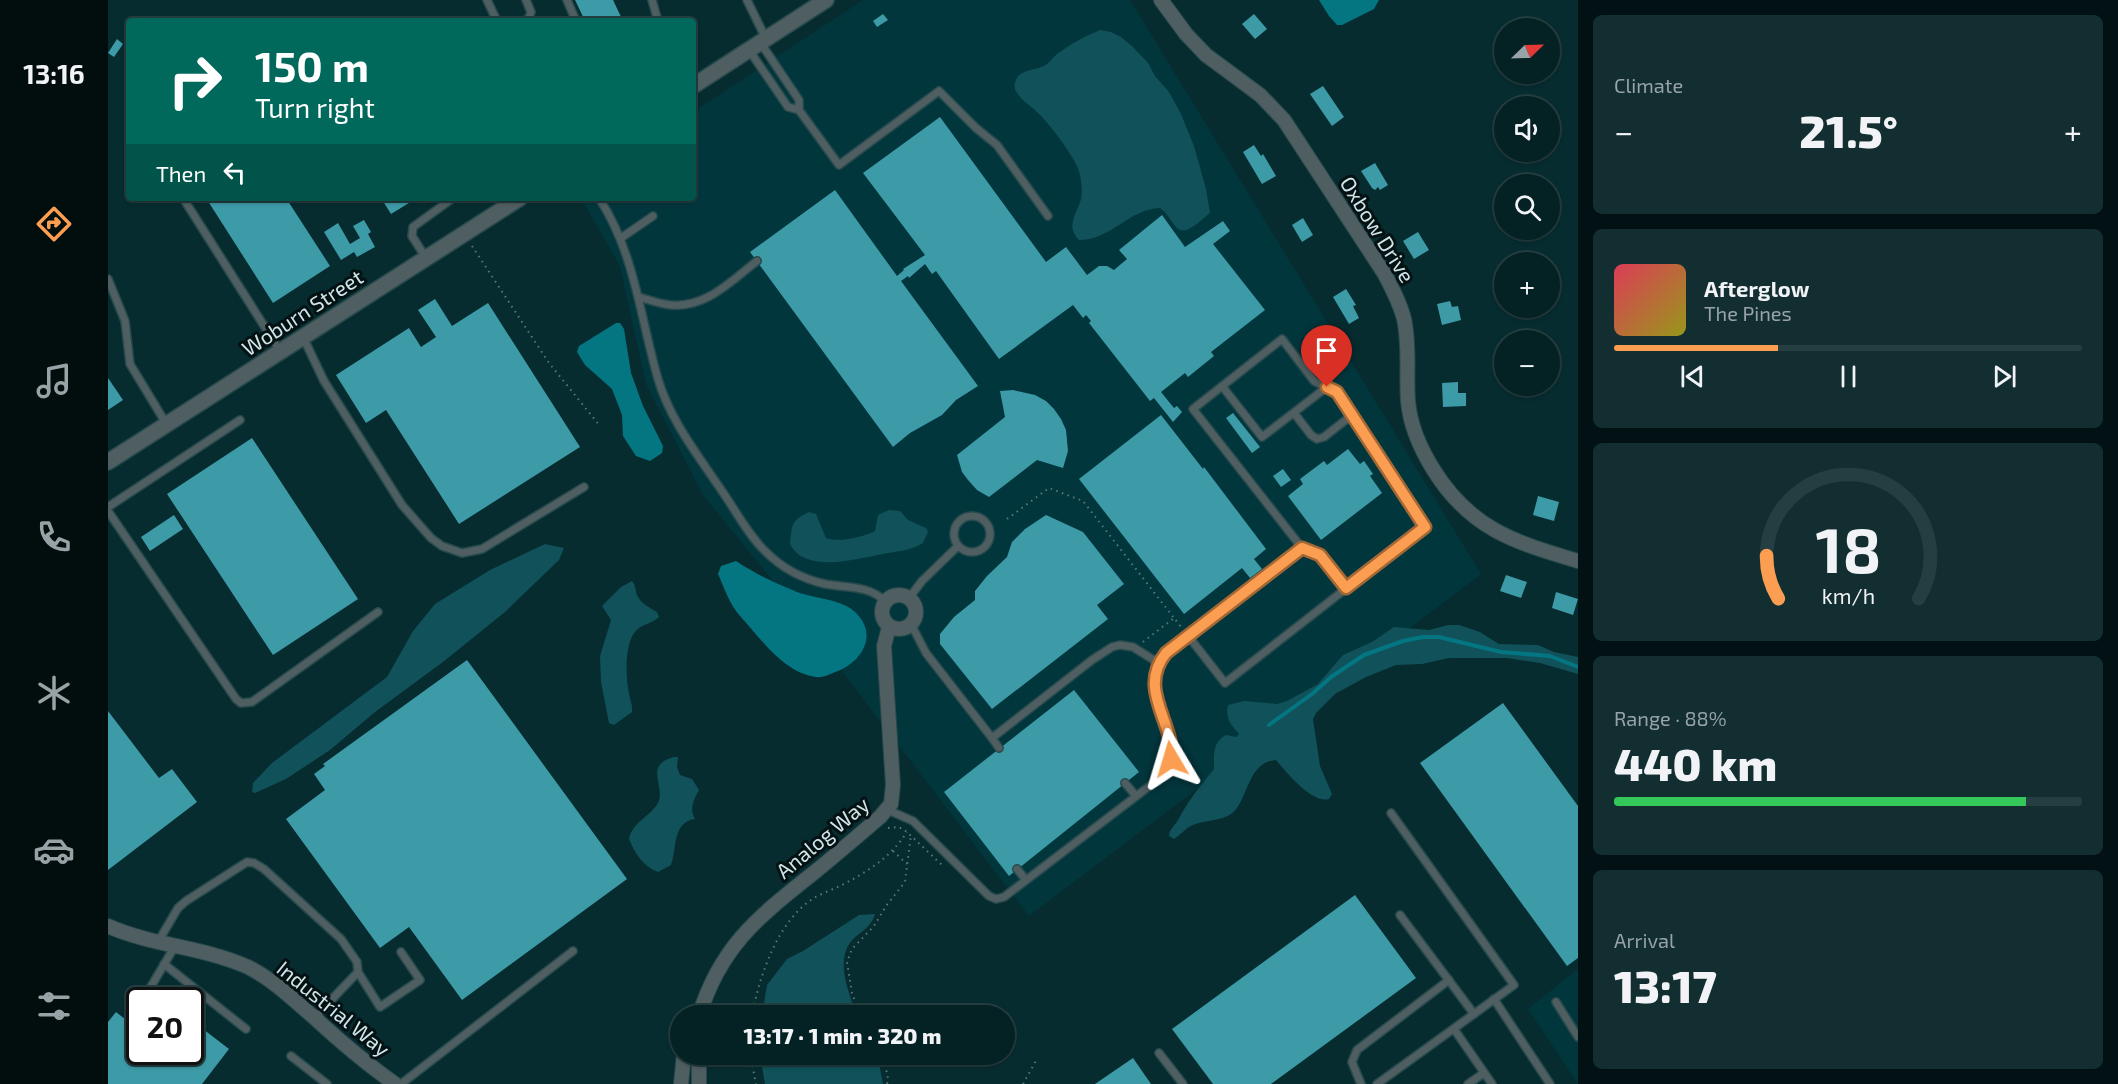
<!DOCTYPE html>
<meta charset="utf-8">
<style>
body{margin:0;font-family:"Exo 2",sans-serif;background:#122e31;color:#f1f3f6;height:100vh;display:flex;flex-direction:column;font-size:22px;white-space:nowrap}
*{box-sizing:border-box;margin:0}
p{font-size:20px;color:#97a3a6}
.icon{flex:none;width:33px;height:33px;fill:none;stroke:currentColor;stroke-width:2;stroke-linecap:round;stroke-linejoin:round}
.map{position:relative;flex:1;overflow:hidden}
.side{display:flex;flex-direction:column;gap:15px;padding:15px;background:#021214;width:540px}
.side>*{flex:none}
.guide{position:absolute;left:18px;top:18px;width:570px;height:183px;border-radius:6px;box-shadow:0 2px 4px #0004,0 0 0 2px #253e41;background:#00695c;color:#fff;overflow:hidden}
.needle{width:39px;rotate:67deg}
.buttons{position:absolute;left:1386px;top:18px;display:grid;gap:12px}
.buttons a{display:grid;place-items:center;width:66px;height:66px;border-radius:50%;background:#042124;box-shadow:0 2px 4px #0004,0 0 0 2px #253e41;font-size:30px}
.speed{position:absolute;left:18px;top:987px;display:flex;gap:12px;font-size:30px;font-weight:700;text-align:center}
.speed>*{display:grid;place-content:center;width:78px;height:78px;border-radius:50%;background:#042124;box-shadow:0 2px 4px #0004,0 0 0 2px #253e41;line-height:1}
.speed .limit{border:3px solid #111;border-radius:9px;background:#fff;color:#111}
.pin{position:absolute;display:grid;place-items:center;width:51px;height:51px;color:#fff;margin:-62px -26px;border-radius:50% 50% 50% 0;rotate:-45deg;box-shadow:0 0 6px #0007}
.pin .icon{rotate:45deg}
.me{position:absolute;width:66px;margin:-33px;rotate:353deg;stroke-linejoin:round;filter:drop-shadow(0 0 4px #0008)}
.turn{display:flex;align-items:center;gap:21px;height:126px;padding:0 30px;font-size:27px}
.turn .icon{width:78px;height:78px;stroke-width:2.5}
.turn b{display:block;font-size:42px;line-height:51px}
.then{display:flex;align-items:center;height:57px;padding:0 30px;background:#0003;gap:12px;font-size:22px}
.big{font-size:45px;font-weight:800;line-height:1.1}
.side .card{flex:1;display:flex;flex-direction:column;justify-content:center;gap:9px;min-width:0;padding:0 21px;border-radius:9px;background:#122e31}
.side .dial{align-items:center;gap:0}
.dial svg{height:156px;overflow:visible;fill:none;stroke:#253e41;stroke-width:7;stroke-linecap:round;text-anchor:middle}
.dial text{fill:#f1f3f6;stroke:none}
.song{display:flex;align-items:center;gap:18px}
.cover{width:72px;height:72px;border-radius:9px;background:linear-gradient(135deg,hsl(350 70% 55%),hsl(60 70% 35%))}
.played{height:6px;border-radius:3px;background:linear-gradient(90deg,#fb9e51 35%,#253e41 35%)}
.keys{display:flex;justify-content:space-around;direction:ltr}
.heat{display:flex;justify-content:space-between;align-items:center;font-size:33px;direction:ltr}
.charge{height:9px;border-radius:4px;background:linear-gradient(90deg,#34c759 88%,#253e41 0)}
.trip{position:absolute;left:562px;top:1005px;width:345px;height:60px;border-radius:30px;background:#042124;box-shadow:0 2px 4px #0004,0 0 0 2px #253e41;font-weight:800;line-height:60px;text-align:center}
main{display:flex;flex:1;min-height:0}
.tab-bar{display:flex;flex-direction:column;width:108px;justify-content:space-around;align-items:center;background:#020d0e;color:#97a3a6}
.tab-bar .icon{width:42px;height:42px}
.tab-bar .on{color:#fb9e51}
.tab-bar b{font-size:27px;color:#f1f3f6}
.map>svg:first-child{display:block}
</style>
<main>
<nav class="tab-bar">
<b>13:16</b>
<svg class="icon on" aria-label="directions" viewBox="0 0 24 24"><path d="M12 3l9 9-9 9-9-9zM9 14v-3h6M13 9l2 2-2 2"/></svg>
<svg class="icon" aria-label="music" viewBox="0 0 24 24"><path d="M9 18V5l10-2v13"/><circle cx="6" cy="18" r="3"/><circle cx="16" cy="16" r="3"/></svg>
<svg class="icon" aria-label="phone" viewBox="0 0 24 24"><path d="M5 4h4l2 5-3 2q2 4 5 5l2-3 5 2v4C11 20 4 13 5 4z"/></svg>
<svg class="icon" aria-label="climate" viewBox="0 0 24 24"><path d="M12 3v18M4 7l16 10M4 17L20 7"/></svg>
<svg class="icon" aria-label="car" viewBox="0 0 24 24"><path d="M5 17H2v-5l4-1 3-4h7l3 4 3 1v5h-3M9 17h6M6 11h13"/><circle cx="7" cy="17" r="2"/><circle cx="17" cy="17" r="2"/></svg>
<svg class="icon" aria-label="filters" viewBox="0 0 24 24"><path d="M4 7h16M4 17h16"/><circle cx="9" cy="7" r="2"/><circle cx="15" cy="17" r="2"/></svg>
</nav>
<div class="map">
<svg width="1470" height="1084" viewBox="0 0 1470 1084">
<rect width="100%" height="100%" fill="#062c30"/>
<!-- built -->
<g fill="#02363d">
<path d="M755 0H1022L1373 574 921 916 676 595 595 495 538 384 512 266 473 198H585V112Z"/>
<path d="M1470 969V1084L1420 1009Z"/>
</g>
<!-- green -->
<g fill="#115159">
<path d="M992 30 1003 32 1013 37 1025 47 1040 63 1047 76 1061 92 1073 114 1086 146 1098 189 1102 213C1094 219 1077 238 1068 227 1062 220 1059 213 1052 208 1021 209 1003 240 971 240 957 226 969 214 973 199 975 190 973 179 971 171 966 156 941 123 929 112 922 105 914 101 909 93 906 89 906 84 908 80 913 68 930 71 939 64 943 61 945 57 949 54 963 44 975 37 992 30Z"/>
<path d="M781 510 792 511 800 520 818 528 820 532 815 543C802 551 789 551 775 554 748 559 697 574 682 544 684 525 683 520 701 512L708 514 718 538C731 543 755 537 767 531L770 515Z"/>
<path d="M437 544 456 548 451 560 397 612 335 662 267 712 222 750 178 779 147 793 144 792 145 783 164 763 279 677 305 631 327 604 382 570Z"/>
<path d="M524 581C528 586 527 589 529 595 533 604 541 607 549 612L551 617C544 624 533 624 527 632 516 645 518 678 521 693 522 700 525 705 524 712L506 725 501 723 493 682 492 656 503 620 494 606 513 587Z"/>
<path d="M1340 625H1351L1372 632 1391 644 1430 645 1446 652 1470 657V674L1432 663 1399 658H1341L1314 664 1288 665 1258 677 1227 694 1208 713 1205 719 1212 766 1224 794 1221 799C1204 804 1178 772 1168 760 1142 762 1141 791 1129 808 1119 822 1099 819 1085 825 1077 828 1073 835 1066 839L1061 836C1062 828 1066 827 1070 820 1080 801 1092 786 1106 769 1106 756 1104 742 1118 735L1128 737 1131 734C1123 725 1117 718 1120 705L1136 701 1169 704 1179 701 1210 684 1235 655 1264 642 1286 627 1321 630Z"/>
<path d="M566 757H570L569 767 572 775 584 779 591 790C586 799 581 809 587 819 564 822 569 849 563 865L550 872C534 866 527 853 521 839 525 821 542 817 550 803 558 786 535 765 566 757Z"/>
<path d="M767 914C762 931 748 932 740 946 729 966 742 996 749 1015H654L659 985 679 959 695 951 751 915Z"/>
<path d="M652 1055H767L771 1063 775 1084H657Z"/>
</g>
<!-- water -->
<g fill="#037682">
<path d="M1211 0H1271L1266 9 1234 25H1229L1221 16Z"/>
<path d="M508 323H512L516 329 523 373 535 406 555 446 554 453 542 461 528 456 515 436 514 415 504 389 477 365 469 352 471 346Z"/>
<path d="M628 561C649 575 666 582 689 592 707 599 736 599 749 614 770 636 753 662 730 671 722 674 716 678 708 677 679 673 658 646 640 625 634 618 627 611 623 603 618 594 614 583 610 574L613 566Z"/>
</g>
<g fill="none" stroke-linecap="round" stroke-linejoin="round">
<!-- stream -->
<path stroke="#037682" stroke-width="4" d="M1161 725 1204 694 1223 677 1256 655 1295 641 1315 637H1331L1393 652 1442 656 1470 667"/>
</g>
<!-- building -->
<g fill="#3d9aa7">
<path d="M467 0H505L515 21H477Z"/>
<path d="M775 14 780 20 769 27 765 21Z"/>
<path d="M1146 14 1159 29 1147 39 1134 24Z"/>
<path d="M9 39 15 44 6 57 0 53Z"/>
<path d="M1215 86 1236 117 1224 126 1202 94Z"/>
<path d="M832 117 938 262 958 247 979 275 991 266H999L1006 270 1019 259 1011 250 1054 215 1077 247 1115 221 1122 231 1105 244 1157 310 1103 352 1106 356 1080 377 1077 373 1053 392 1066 408 1069 406 1074 412 1065 422 1046 398 1042 401 981 323 983 321 978 315 975 318 965 305 891 359 828 271 824 274 817 264 801 278 800 276 793 281 870 386 848 400 834 415 802 433 785 447 642 252 727 190 789 276 796 270 795 269 817 255 755 173Z"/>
<path d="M1146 145 1153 156 1155 154 1168 176 1154 184 1135 152Z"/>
<path d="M1267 163 1280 185 1272 190 1270 187 1267 190 1264 188 1253 171Z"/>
<path d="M98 198H178L222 266 165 303Z"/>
<path d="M273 198H309L283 214Z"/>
<path d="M1195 218 1205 235 1194 242 1184 225Z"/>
<path d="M256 220 263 232 260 234 267 247 249 257 246 252 233 260 216 232 230 223 242 244 252 238 245 226Z"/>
<path d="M1310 232 1321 250 1306 259 1295 241Z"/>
<path d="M1238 289 1248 305 1245 306 1251 318 1241 324 1225 297Z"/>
<path d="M327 299 344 326 380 303 472 447 351 524 278 410 258 423 228 375 301 328 313 347 328 337 310 310Z"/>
<path d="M1342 301 1344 307 1350 306 1353 320 1334 325 1329 304Z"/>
<path d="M0 378 15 400 0 410Z"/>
<path d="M1350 382V393H1358V406L1335 407 1334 383Z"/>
<path d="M905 390 927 395 938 401 946 409 953 419 958 430 960 451 955 468 929 460 881 497 869 490 860 480 854 472 849 455 897 417 892 391Z"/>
<path d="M1125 413 1152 447 1144 453 1118 418Z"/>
<path d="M1053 415 1095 469 1096 467 1158 549 1146 559 1154 569 1142 578 1134 568 1076 614 971 479Z"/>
<path d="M144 438 250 599 165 655 59 494Z"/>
<path d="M1240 449 1252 464 1256 461 1265 474 1262 476 1274 493 1213 540 1180 496 1195 484 1192 479 1216 461 1219 465Z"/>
<path d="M1175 469 1183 480 1173 487 1165 476Z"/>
<path d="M1430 496 1451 502 1446 521 1425 515Z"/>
<path d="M66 515 75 529 42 551 33 537Z"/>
<path d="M938 515 975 532 1016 584 989 605 1000 619 884 709 832 644V634L846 617 867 600V591L879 576 899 557 904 542 917 529Z"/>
<path d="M1398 575 1419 582 1413 598 1392 591Z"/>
<path d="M1448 592 1470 599 1465 615 1444 608Z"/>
<path d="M359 660 519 879 354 1000 301 927 272 948 178 819 217 790 206 774 217 766 215 764Z"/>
<path d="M966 690 1031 772 901 876 836 792Z"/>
<path d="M1395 703 1470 806V958L1459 966 1312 763Z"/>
<path d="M0 711 51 778 64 769 89 802 0 870Z"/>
<path d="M1247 895 1308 978 1163 1084H1105L1064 1029Z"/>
<path d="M8 1012 32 1031V1052H82V1019L121 1049 94 1084H0V1022Z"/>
<path d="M1025 1058 1043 1084H987Z"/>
</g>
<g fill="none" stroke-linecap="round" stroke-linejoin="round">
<defs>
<g id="service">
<path d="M379 0 389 21"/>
<path d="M459 0 468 21"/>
<path d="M544 0 550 21"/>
<path d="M639 0 658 39"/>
<path d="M416 21 421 18 423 12 418 0"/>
<path d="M652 42 691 100V110L731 165 831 91 868 128 889 145 940 216"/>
<path d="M641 50 680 107 691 110"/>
<path d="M75 198 172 351"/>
<path d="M491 198C527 253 532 317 550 379 563 423 593 459 618 497 630 515 642 537 658 552 674 568 695 579 717 584 739 588 760 585 777 601"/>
<path d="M513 238 545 216"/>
<path d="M318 258 304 236 305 227 345 198"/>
<path d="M0 279 17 321 22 364 59 425"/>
<path d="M531 297C541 300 552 304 563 305 598 308 623 281 649 261"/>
<path d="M195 337 216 381 294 505 323 538 334 546 354 553 374 549 476 487"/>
<path d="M1114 386 1154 437 1219 387"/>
<path d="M1186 413 1203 435 1209 439 1216 437 1244 415"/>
<path d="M0 507 132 420"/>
<path d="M0 511 128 699 133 703 144 702 270 612"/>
<circle cx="864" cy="534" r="18"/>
<path d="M1194 548 1212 555 1238 588"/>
<path d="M801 598 814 581 850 546"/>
<path d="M803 624 818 653 884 738 984 660 1004 647 1012 645 1025 647 1052 664"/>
<path d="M884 738 891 748"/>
<path d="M1017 783 1028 796"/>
<path d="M780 810 805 821 881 896 888 899 896 897 1056 775C1061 764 1065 755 1063 743 1059 711 1031 687 1058 653L1194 548 1085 409 1174 339 1206 381 1229 392 1317 527 1117 683 1081 637"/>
<path d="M909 869 918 880"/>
<path d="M1292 915 1366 1014"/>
<path d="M50 942 70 908 78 901 139 862 146 863 156 869 233 939 249 962 250 972 206 1018"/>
<path d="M56 964 138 1029"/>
<path d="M250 972 272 1007 312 980 293 952"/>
<path d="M1386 999 1442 1084"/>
<path d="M35 1000 67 946"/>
<path d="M72 1000 83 986"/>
<path d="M1448 1002 1470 1037"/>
<path d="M1346 1029 1384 1084"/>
<path d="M1051 1053 1075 1084"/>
<path d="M183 1056 219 1084"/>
<path d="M293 1084 465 951"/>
<path d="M1253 1084 1244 1062 1249 1050 1341 980"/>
<path d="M1269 1084 1406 985 1283 813"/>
<path d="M1360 1084 1376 1073"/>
</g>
<g id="minor">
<path d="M1053 0 1078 34 1098 55 1152 95 1176 120 1276 273C1284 288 1292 303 1296 319 1302 346 1298 374 1300 401 1302 425 1312 448 1325 469 1362 529 1406 542 1470 561"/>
<circle cx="791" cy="612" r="17"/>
<path d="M0 926C45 946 96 947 140 967 166 980 188 1002 209 1020 234 1043 259 1064 287 1084"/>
<path d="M591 1016C613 944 653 915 708 871 730 853 751 835 772 817L783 804 785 785 776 646 781 627"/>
<path d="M573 1084 576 1054"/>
<path d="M591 1084V1054"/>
</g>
<g id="tertiary">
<path d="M585 86 718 0"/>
<path d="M0 462 412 198"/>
</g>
</defs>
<!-- service casing -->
<use href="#service" stroke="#274a4d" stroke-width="10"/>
<!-- minor casing -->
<use href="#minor" stroke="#274a4d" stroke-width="16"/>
<!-- tertiary casing -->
<use href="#tertiary" stroke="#274a4d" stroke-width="18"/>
<!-- path -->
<g stroke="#59787b" stroke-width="2" stroke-dasharray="1.5 4.5" stroke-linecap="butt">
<path d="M364 246 441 363 492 426"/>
<path d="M899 519 941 488 975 501 1066 618"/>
<path d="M1035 642 1066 618 1074 628"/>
<path d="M780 828 791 827 799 832 836 867"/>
<path d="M785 851 799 864"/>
<path d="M644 1016C651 977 669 923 703 900 712 894 723 890 732 886 759 872 782 858 799 832"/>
<path d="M752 1016 744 993 739 962 744 949 766 926 778 906 797 882 803 835"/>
<path d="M642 1054 648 1084"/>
<path d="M771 1054C775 1064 782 1073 779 1084"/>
<path d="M915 1084 929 1059"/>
</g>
<!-- service -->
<use href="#service" stroke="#4f5e60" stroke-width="7"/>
<!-- minor -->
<use href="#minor" stroke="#4f5e60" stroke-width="14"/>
<!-- tertiary -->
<use href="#tertiary" stroke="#4f5e60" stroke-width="15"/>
</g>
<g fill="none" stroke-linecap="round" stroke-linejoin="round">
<defs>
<path id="route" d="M1063 759C1063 752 1064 746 1062 740 1055 710 1034 683 1058 653L1194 548 1212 555 1238 588 1317 527 1229 392 1219 387"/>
</defs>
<!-- route casing -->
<use href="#route" stroke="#a36735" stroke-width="15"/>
<!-- route -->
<use href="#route" stroke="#fb9e51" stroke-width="10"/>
</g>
<g text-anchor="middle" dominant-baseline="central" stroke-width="6" stroke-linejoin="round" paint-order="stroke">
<!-- street labels -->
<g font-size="21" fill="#d2e5e8" stroke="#041214">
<text transform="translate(1270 229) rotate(58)">Oxbow Drive</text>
<text transform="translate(194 312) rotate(-33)">Woburn Street</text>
<text transform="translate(714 837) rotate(-40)">Analog Way</text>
<text transform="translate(226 1008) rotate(39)">Industrial Way</text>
</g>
</g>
</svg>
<div class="buttons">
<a><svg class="needle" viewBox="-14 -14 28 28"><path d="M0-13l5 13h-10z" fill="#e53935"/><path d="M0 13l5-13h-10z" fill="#97a3a6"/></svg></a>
<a><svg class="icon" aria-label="sound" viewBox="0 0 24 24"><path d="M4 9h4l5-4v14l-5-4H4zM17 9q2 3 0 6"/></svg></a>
<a><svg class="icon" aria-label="search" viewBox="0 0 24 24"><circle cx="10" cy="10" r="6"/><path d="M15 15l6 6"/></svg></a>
<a>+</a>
<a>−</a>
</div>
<div class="speed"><div class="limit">20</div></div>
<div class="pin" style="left:1219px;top:387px;background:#d93025"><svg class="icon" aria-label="arrive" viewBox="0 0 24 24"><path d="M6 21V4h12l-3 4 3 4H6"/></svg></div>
<svg class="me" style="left:1063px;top:759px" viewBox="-20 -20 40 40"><path d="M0-17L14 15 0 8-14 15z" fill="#fb9e51" stroke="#fff" stroke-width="4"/></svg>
<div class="trip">13:17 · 1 min · 320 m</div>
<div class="guide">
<div class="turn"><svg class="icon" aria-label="right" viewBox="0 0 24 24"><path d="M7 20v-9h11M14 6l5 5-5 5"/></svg><div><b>150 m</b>Turn right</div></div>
<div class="then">Then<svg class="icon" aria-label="left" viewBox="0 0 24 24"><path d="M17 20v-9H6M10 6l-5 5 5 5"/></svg></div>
</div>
</div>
<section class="side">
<div class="card"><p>Climate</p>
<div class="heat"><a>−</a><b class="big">21.5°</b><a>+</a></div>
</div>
<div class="card">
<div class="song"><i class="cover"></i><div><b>Afterglow</b><p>The Pines</p></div></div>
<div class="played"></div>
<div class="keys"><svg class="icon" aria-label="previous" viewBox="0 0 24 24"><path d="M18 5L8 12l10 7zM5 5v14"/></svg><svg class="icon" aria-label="pause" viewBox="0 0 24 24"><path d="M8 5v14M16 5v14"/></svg><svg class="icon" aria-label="next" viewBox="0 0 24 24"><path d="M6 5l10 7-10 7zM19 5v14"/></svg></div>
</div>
<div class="card dial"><svg viewBox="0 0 100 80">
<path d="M14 69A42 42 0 1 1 86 69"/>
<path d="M14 69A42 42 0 0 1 8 47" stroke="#fb9e51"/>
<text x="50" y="56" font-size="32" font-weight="700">18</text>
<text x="50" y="72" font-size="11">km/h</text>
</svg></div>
<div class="card"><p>Range · 88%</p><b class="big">440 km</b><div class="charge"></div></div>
<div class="card"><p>Arrival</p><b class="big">13:17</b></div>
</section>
</main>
